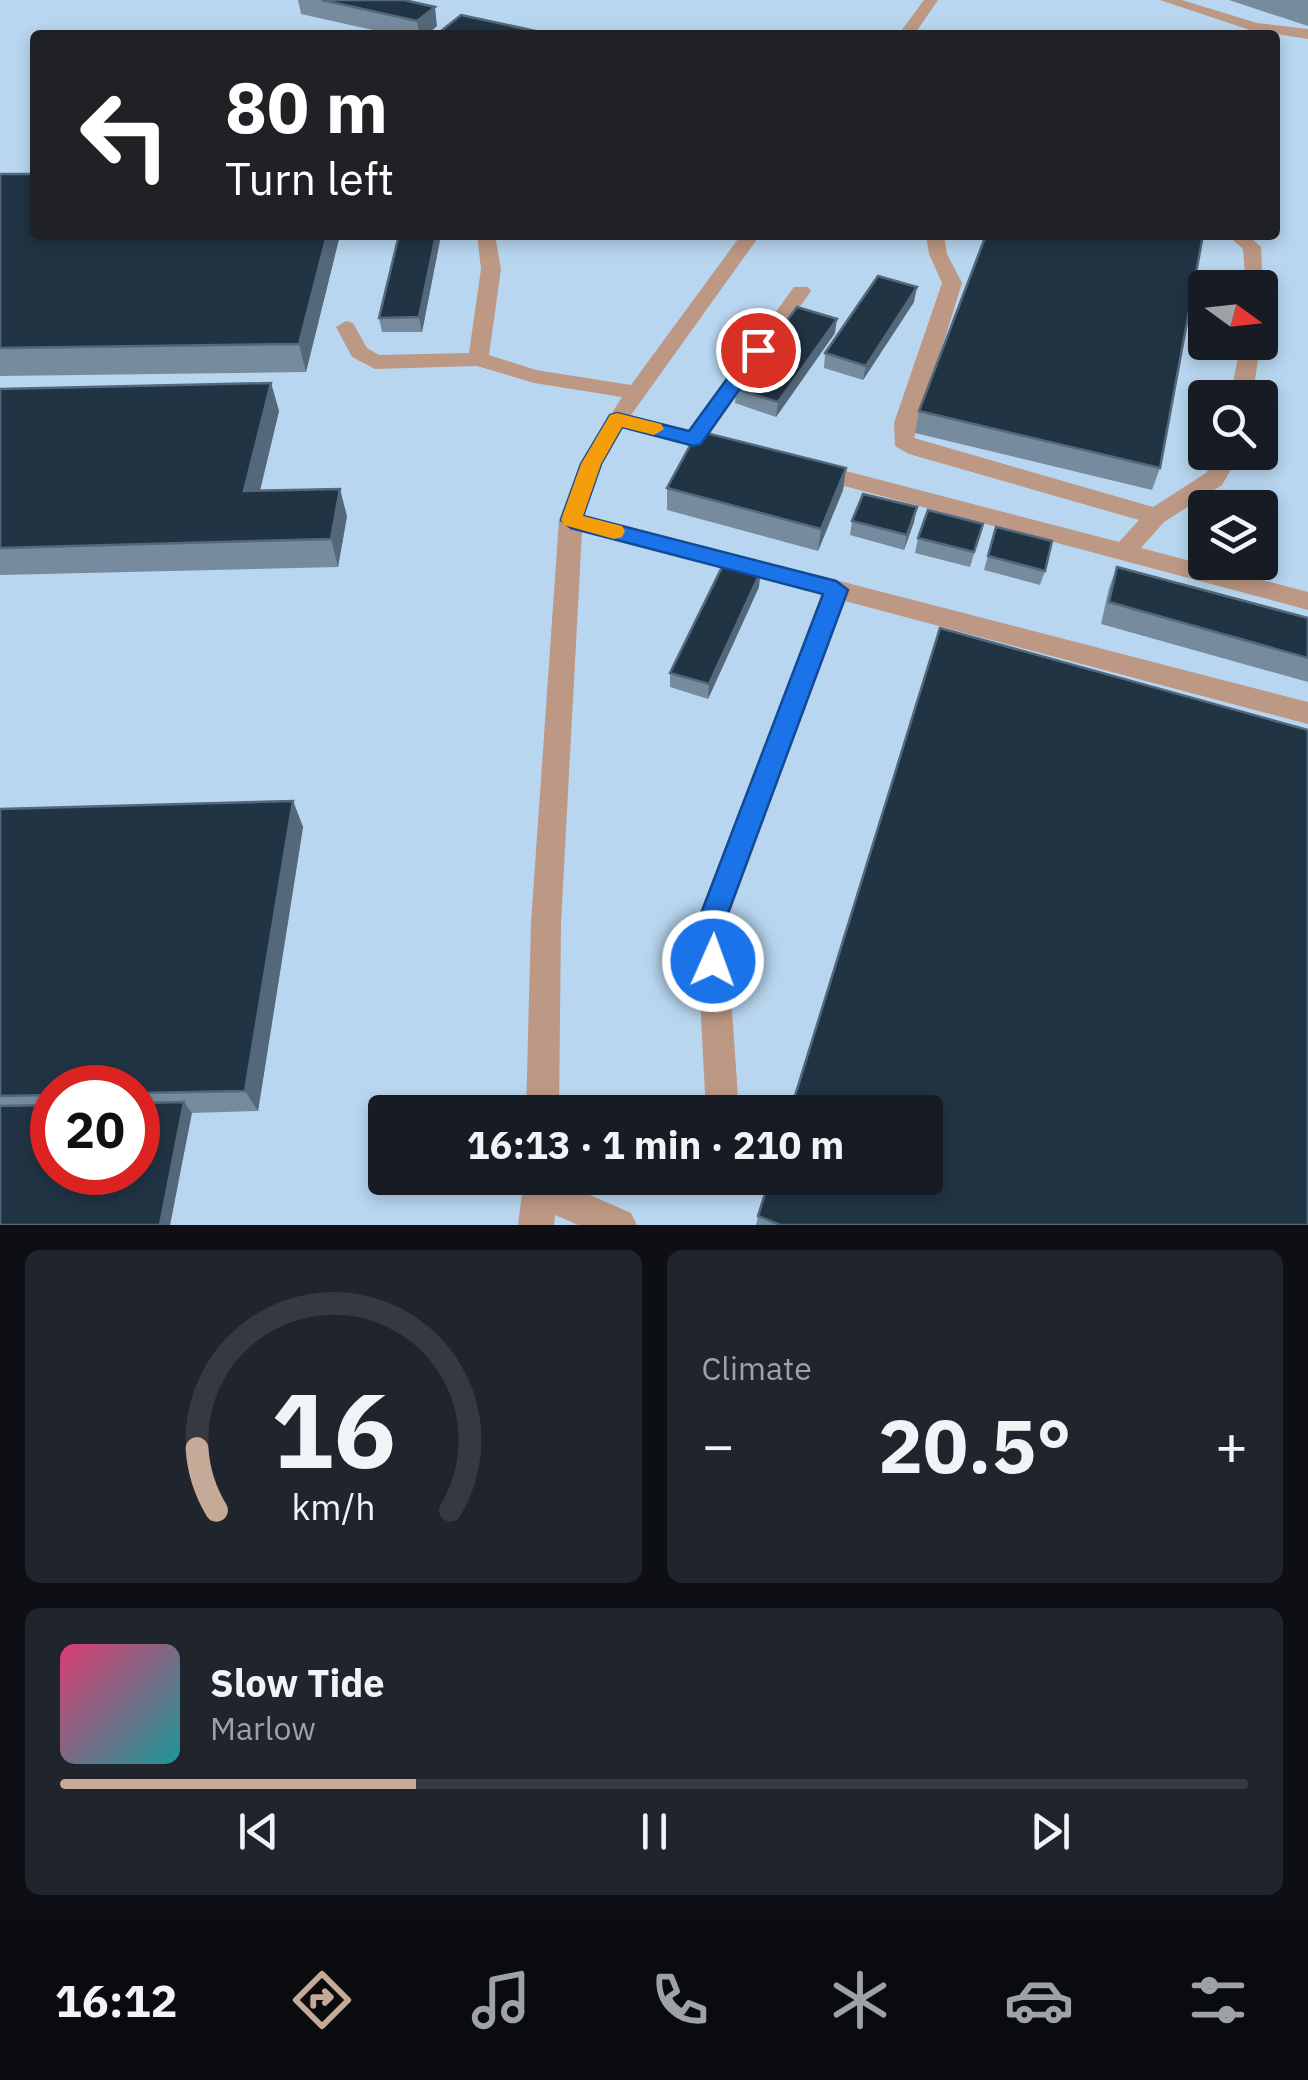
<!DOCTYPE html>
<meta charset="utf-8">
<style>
body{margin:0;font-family:"IBM Plex Sans",sans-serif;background:#20242c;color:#f1f3f6;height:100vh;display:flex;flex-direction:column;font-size:38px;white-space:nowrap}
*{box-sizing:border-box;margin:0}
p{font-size:32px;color:#9ea1a6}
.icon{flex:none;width:55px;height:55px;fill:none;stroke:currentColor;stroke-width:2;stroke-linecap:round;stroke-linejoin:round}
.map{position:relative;height:1225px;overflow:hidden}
.sheet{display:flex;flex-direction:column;gap:25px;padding:25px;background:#0d0f14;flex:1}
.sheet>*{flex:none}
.banner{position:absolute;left:30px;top:30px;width:1250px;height:210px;border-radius:10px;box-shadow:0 5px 15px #0003;background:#202124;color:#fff;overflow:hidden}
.needle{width:65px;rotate:105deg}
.fabs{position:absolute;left:1188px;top:270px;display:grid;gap:20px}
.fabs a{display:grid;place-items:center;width:90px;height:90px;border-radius:10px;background:#171b24;box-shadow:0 5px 15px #0003;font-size:50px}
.speed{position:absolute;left:30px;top:1065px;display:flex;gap:20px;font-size:50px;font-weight:700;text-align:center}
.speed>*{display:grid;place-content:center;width:130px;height:130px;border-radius:50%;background:#171b24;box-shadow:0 5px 15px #0003;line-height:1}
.speed .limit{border:15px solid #d22;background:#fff;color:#111}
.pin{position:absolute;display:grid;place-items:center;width:85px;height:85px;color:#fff;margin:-42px;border:5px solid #fff;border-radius:50%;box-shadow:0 2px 10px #0007}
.me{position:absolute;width:110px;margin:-55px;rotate:2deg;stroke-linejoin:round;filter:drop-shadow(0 0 8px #0008)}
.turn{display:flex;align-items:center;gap:35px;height:210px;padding:0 30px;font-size:45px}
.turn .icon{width:130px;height:130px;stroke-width:2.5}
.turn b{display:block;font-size:70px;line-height:85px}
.big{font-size:75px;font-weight:700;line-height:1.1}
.sheet .tile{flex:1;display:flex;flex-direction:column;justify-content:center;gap:15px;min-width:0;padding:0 35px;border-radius:15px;background:#20242c}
.sheet .dial{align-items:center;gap:0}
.dial svg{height:260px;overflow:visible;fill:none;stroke:#363941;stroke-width:7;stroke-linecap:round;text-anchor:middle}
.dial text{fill:#f1f3f6;stroke:none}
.song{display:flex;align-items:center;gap:30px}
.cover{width:120px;height:120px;border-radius:15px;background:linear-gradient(135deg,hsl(340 70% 55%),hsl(180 70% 35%))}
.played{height:10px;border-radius:5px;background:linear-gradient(90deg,#c6a997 30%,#363941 30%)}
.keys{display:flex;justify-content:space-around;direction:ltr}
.heat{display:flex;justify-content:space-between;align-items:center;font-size:55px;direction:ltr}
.sheet .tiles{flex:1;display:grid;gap:25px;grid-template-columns:1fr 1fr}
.tile:last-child{grid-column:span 2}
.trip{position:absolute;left:368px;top:1095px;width:575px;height:100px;border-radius:10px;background:#171b24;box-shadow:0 5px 15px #0003;font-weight:700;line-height:100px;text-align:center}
.menu{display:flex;height:160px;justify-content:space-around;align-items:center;background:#090b0e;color:#9ea1a6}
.menu .icon{width:70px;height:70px}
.menu .active{color:#c6a997}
.menu b{font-size:45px;color:#f1f3f6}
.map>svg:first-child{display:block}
</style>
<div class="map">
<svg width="1308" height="1225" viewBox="0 0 1308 1225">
<rect width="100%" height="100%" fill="#cbe3f8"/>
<!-- built -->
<path fill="#b8d6ef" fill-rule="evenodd" d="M0 0H1308V1225H0ZM35 35H1275V235H35ZM1205 288H1260V342H1205ZM1205 398H1260V452H1205ZM1205 508H1260V562H1205ZM52 1088H138V1172H52ZM385 1112H925V1178H385Z"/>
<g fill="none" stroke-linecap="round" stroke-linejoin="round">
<!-- minor -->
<g fill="#bd9884" fill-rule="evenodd">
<path d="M924 0H938L914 35H898Z"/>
<path d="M1160 0H1182L1257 23 1308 29V39L1250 30Z"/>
<path d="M477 235H495L501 269 489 355 536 370 631 385 741 235H760L631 415 689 431 794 287H808L811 291 708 436 731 442 734 447 731 452 723 454 623 428 602 464 584 515 1308 702V724L845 601 726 923 739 1112H706L696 923 823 595 582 531 561 923 559 1112H526L531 923 559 520 580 464 622 397 534 383 477 366 375 369 352 357 336 327 346 321 353 323 367 348 379 355 469 353 481 269Z"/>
<path d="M926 235H944L947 254 962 283 914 438 1153 507 1206 473 1219 452H1241L1222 485 1164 522 1141 548 1308 592V610L807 476 804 471 815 463 1119 542 1139 520 909 454 895 446 894 423 942 283 929 254Z"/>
<path d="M1227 235H1248L1261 247 1263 292 1260 288H1246L1243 249Z"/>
<path d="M1260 340 1261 342 1252 398H1230L1241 342Z"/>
<path d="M524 1178H558V1181L631 1213 637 1225H578L555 1215 554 1225H518Z"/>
</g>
</g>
<!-- wall -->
<g fill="#768c9e" fill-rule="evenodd">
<path d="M298 0H404L437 26 426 35H395L301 14Z"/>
<path d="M1229 0H1308V26Z"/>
<path d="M0 174 340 235 306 372 0 376Z"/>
<path d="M441 235 422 332H382L379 318Z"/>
<path d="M914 302 863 380 824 368 825 353Z"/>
<path d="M835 333 776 417 735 403 736 389Z"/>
<path d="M271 383 279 411 260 491 347 516 338 567 0 575V389Z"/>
<path d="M919 411 1160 468 1152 490 915 433Z"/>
<path d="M846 468 843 490 818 551 667 510V488Z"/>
<path d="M852 521 914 522 904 550 850 535Z"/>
<path d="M983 524 970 567 915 553 918 538Z"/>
<path d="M996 527 1045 571 1040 585 984 570Z"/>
<path d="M1117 567 1308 618V682L1101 624 1109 588Z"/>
<path d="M760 573 759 587 708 699 670 687V673Z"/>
<path d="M293 801 303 827 258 1111 191 1113 170 1225H0V809ZM52 1088H138V1172H52Z"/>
<path d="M758 1216 1308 1225H756Z"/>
</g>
<!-- shaded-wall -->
<g fill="#53687a">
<path d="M435 7 437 26 426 35H419L417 21Z"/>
<path d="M327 235H340L306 372 299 344Z"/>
<path d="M436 235H441L422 332 419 317Z"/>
<path d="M917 287 914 302 863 380 866 366Z"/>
<path d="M837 319 835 333 776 417 778 402Z"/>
<path d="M271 383 279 411 253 519 244 491Z"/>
<path d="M846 468 843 490 818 551 821 529Z"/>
<path d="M340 489 347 516 338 567 331 539Z"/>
<path d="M917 507 914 522 904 550 907 535Z"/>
<path d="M760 573 759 587 708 699 709 684Z"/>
<path d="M293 801 303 827 258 1111 245 1091Z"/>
<path d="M184 1102 192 1113 170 1225H160Z"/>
</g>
<!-- building -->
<g fill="#203444" stroke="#53687a" stroke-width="2.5">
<path d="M322 0H404L435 7 417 21Z"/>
<path d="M461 15 554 35H436Z"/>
<path d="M0 174H35V235H327L299 344 0 348Z"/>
<path d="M399 235H436L419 317 379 318Z"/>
<path d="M986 235H1203L1160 468 919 411Z"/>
<path d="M878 276 917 287 866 366 825 353Z"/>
<path d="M797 307 837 319 778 402 736 389Z"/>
<path d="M271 383 244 491 340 489 331 539 0 548V389Z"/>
<path d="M698 431 846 468 821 529 667 488Z"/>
<path d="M863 494 917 507 907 535 852 521Z"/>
<path d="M928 510 983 524 974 552 918 538Z"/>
<path d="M996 527 1052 541 1045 571 988 556Z"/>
<path d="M724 563 760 573 709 684 670 673Z"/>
<path d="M1117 567 1308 618V658L1109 602Z"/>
<path d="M940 628 1308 730V1225H780L758 1216 770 1178H925V1112H790Z"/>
<path d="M293 801 245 1091 138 1093V1088H52V1095L0 1096V809Z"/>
<path d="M184 1102 160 1225H0V1106L52 1105V1172H138V1103Z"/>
</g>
<!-- route -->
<path fill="#1a73e8" stroke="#114b97" stroke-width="2.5" d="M758 345 767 350 701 444 694 446 622 427 601 464 583 516 836 581 848 590 724 924 727 961 723 971 713 974 703 971 697 924 823 594 571 528 561 520 581 464 610 415 617 413 689 431 751 346Z"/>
<!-- slow -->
<path fill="#f59e0b" d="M617 413 661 424 664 429 654 435 622 427 601 464 583 516 622 526 625 531 622 537 614 539 564 525 561 520 581 464 610 415Z"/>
</svg>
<div class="fabs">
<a><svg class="needle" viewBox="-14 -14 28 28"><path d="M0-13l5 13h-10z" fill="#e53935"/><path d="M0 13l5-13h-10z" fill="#9ea1a6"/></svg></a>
<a><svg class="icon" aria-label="search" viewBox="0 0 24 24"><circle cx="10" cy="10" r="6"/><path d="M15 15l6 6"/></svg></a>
<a><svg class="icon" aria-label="layers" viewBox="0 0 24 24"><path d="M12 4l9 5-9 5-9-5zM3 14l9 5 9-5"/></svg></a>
</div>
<div class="speed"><div class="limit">20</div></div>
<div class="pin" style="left:758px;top:350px;background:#d93025"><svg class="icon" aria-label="arrive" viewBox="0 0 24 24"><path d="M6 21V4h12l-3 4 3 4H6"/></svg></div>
<svg class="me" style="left:713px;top:961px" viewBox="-20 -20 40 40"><circle r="17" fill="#1a73e8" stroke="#fff" stroke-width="3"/><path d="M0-11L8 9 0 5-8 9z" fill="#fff"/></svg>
<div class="trip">16:13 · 1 min · 210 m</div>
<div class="banner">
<div class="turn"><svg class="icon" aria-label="left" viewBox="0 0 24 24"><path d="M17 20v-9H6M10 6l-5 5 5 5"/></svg><div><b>80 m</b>Turn left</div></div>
</div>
</div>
<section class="sheet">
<div class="tiles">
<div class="tile dial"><svg viewBox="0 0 100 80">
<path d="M14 69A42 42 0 1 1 86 69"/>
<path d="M14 69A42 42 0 0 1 8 50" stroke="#c6a997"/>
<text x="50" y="56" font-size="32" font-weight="700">16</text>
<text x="50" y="72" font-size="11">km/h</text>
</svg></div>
<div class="tile"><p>Climate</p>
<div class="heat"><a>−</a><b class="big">20.5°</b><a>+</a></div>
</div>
<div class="tile">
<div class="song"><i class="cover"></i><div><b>Slow Tide</b><p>Marlow</p></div></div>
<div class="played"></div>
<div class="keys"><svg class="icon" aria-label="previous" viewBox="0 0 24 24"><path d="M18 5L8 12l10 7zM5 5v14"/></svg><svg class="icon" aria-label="pause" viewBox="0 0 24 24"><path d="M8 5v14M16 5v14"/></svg><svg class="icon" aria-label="next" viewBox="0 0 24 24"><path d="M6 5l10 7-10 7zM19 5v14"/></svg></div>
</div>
</div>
</section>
<nav class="menu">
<b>16:12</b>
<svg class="icon active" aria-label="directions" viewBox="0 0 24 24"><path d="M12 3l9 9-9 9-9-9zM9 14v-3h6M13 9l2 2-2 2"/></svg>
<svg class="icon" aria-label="music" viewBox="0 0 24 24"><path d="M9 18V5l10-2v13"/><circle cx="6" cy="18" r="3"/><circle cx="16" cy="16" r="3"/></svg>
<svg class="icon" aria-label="phone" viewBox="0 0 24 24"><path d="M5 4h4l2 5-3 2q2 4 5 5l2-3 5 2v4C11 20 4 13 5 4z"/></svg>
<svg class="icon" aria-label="climate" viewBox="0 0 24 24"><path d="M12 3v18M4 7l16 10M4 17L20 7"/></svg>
<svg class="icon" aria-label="car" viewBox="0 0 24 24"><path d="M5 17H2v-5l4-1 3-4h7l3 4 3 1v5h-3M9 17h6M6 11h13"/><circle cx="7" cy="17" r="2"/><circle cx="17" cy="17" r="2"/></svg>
<svg class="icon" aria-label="filters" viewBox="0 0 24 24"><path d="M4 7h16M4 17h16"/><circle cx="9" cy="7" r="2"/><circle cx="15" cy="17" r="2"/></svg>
</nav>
